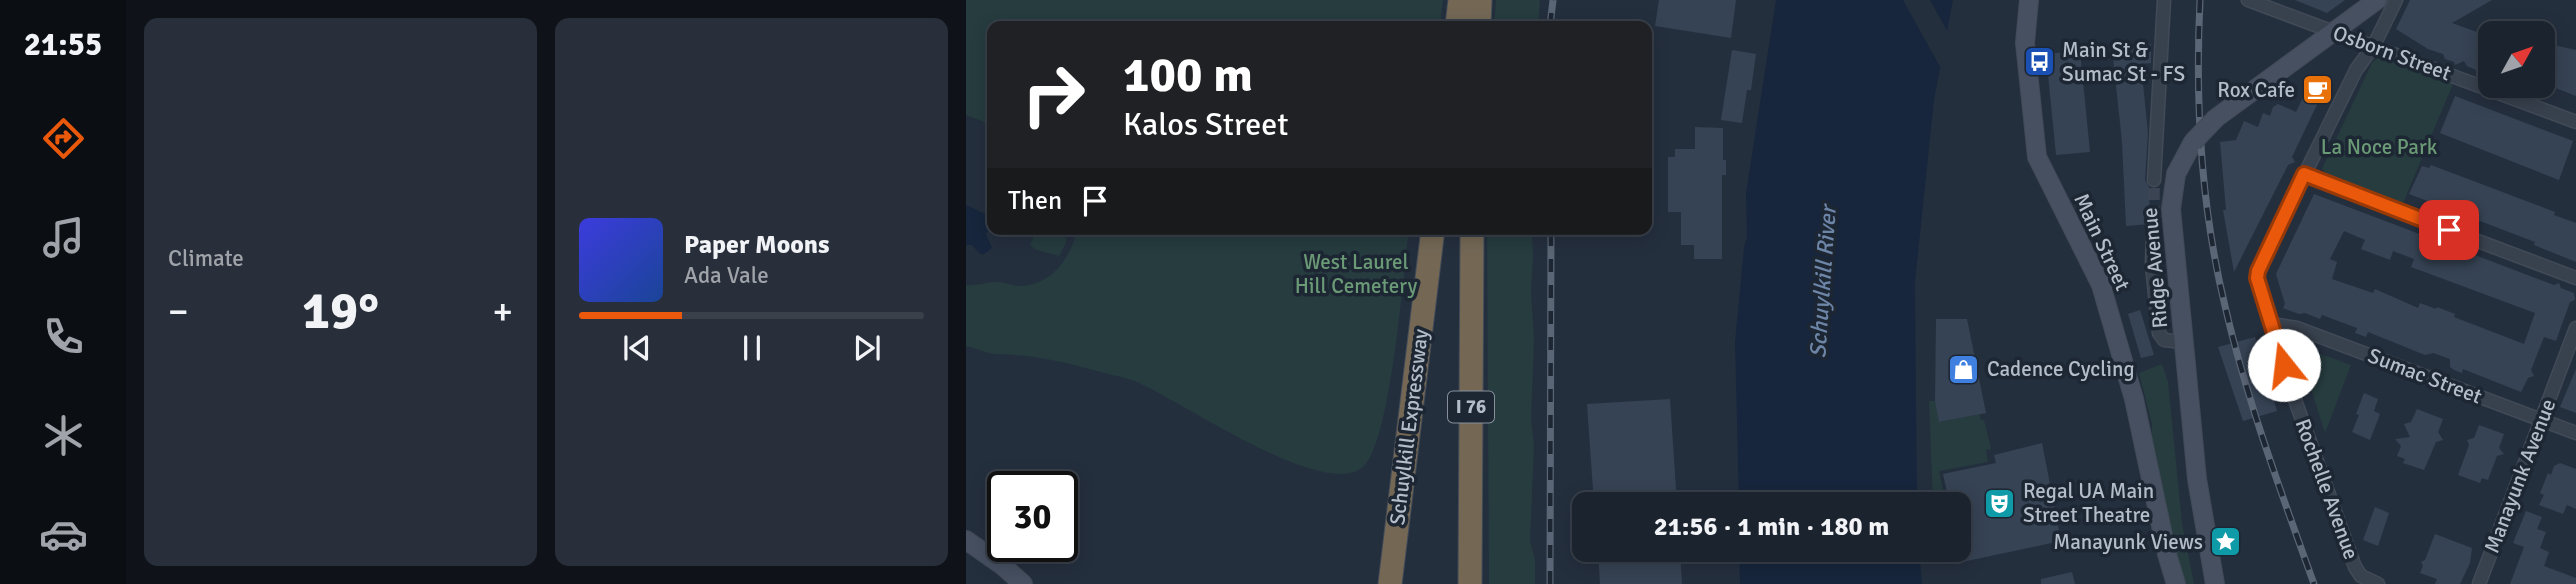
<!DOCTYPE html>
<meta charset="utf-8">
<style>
body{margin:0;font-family:Signika,sans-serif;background:#282f3a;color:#f1f3f6;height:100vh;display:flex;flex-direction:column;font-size:26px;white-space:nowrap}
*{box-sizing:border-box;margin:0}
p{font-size:23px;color:#a0a4aa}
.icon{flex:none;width:38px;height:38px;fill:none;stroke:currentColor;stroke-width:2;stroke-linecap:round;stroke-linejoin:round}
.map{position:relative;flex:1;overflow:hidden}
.side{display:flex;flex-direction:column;gap:18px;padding:18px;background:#0f1319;width:840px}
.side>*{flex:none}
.top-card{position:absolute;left:21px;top:21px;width:665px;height:214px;border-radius:14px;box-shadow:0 4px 18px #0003,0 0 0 2px #39404a;background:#202124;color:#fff;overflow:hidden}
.needle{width:46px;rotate:50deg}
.fabs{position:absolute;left:1512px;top:21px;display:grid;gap:14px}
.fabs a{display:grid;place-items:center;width:77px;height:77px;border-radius:14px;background:#1b232e;box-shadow:0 4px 18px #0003,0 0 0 2px #39404a;font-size:35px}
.speed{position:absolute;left:21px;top:471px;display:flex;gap:14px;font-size:35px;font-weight:700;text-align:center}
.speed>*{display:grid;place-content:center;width:91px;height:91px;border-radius:50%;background:#1b232e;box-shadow:0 4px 18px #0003,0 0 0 2px #39404a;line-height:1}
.speed .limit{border:4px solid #111;border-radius:10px;background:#fff;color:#111}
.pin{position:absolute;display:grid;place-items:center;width:60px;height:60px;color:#fff;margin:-30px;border-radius:14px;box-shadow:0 4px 10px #0006}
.me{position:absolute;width:77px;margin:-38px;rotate:344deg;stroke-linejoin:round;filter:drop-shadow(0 0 5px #0008)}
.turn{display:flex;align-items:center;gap:24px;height:147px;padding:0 21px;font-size:32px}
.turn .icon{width:91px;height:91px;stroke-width:2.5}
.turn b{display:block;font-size:49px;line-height:60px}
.then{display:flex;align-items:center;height:66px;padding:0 21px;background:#0003;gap:14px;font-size:26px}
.big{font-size:52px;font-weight:700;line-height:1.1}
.side .card{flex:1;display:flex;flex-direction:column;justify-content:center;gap:10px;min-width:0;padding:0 24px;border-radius:14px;background:#282f3a}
.song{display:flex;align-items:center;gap:21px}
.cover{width:84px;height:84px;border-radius:10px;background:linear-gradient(135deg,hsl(240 70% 55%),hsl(220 70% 35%))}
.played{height:7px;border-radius:4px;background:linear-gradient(90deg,#ea580c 30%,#39404a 30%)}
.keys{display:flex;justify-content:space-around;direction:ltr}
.heat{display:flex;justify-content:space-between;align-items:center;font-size:38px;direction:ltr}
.side .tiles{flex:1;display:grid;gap:18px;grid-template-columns:repeat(2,1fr)}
.trip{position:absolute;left:606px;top:492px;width:399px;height:70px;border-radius:14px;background:#1b232e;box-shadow:0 4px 18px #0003,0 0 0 2px #39404a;font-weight:700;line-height:70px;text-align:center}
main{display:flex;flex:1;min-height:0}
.dock{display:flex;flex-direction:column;width:126px;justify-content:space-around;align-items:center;background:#0b0e12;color:#a0a4aa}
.dock .icon{width:49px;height:49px}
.dock .current{color:#ea580c}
.dock b{font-size:32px;color:#f1f3f6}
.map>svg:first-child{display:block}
</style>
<main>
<nav class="dock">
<b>21:55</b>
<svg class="icon current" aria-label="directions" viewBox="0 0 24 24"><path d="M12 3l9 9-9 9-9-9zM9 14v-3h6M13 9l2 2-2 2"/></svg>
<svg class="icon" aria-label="music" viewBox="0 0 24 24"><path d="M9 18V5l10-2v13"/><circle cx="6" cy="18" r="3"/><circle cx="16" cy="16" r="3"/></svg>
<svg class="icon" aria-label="phone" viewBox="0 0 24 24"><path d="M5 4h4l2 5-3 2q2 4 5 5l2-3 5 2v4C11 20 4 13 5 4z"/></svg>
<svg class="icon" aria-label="climate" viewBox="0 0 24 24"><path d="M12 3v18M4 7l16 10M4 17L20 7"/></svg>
<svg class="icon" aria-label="car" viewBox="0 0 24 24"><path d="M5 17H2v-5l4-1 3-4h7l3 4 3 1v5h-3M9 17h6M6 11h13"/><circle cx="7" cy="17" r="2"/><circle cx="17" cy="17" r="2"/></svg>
</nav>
<section class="side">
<div class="tiles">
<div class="card"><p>Climate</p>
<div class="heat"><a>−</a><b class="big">19°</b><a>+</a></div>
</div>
<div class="card">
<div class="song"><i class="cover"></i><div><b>Paper Moons</b><p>Ada Vale</p></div></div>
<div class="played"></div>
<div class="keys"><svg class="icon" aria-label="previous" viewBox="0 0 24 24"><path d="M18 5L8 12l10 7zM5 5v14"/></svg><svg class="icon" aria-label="pause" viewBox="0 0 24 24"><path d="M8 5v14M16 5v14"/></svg><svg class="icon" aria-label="next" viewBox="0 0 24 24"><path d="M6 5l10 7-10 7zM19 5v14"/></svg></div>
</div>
</div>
</section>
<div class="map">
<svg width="1610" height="584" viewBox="0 0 1610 584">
<rect width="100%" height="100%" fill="#242f3e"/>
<!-- green -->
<g fill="#263c3f">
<path d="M0 0H477L474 26H26V125L0 115Z"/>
<path d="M530 0H574L572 26H528Z"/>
<path d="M1411 58H1417L1487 84 1437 203 1362 175 1356 169 1406 63Z"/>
<path d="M72 229H84L100 238V243L93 256 68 249 64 244Z"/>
<path d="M111 229H443C437 273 425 443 397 467 358 501 212 399 171 382 159 377 146 375 135 372 97 362 70 355 31 354 21 354 10 348 0 346V285C10 286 17 283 27 282 36 281 45 286 54 286 86 285 105 258 111 229Z"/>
<path d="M521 229H566L567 256 565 290 568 340 565 419 568 446 564 541 569 560V584H523Z"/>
<path d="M1332 346 1385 365 1359 433 1332 348Z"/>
<path d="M1196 364 1202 382 1216 523 1228 584H1219L1211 557 1185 440 1186 424 1173 373Z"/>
<path d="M963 401H969L974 422 1013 414 1015 420H1018L1025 449 1020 450 1022 462 973 471 980 504H967Z"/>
</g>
<!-- water -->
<g fill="#17263c">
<path d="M810 0H987L968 100 949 282 951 504H773L769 342 778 247 781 237 780 193Z"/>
<path d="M0 205 26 217V226L20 234 26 248 17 255 13 253 6 245H0Z"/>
<path d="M773 550H953L956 584H774Z"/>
</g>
<!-- pier -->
<path fill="#242f3e" d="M937 0H964L984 36 977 72Z"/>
<!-- building -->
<g fill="#364354" fill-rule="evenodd">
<path d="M693 0H770L765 38 689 26Z"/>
<path d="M1329 0H1379L1361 13Z"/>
<path d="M1444 0H1526L1486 23 1519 35 1524 53 1518 69 1510 70 1501 66 1498 61 1489 65 1488 62 1479 59 1477 54 1462 49 1430 29Z"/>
<path d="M1577 43 1586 50 1588 45 1610 50V96L1577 83Z"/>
<path d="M1185 44V63L1175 64 1182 133 1179 180 1183 187 1184 224 1160 226 1156 142 1146 48Z"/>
<path d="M766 50 790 54 785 90H781L776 123 755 120Z"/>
<path d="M1114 51 1124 152 1090 155 1080 54Z"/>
<path d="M1349 83 1359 88 1326 157 1329 162 1322 165 1268 272 1257 210H1260L1254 142 1270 140 1278 121 1292 127 1297 113 1304 116 1307 107 1312 104 1330 112 1341 89 1346 91Z"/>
<path d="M1489 96 1607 141 1593 180 1474 133Z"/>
<path d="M729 127 757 128V160H760V175H756V259H728V245H715V212H702V157H709V149H729Z"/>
<path d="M1465 165 1589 212 1588 215 1610 223V262L1568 245 1569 242 1443 194 1456 166 1463 168Z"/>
<path d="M1348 194 1588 285 1593 283 1595 288 1608 293 1609 300 1604 302 1590 341 1578 337 1565 370 1568 376 1562 378 1555 392 1497 369 1496 373 1488 370 1484 367V359L1467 353 1459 355 1402 332 1400 337 1389 333 1391 328 1356 315 1354 319 1339 313 1333 314 1317 308 1319 304 1310 274ZM1378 231 1399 240 1395 249 1424 260 1427 251 1448 259 1445 267 1569 313 1558 344 1488 317 1489 314 1471 307 1470 309 1454 303 1452 308 1409 289 1407 293 1366 279 1371 262 1364 259Z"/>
<path d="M1174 310 1188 355 1175 358 1162 314Z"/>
<path d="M970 319H1001L1020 413 973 422 969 401Z"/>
<path d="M1289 337 1311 411 1277 421 1252 347Z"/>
<path d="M1610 369V413L1594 407Z"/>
<path d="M1398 393 1412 399 1408 411 1414 414 1404 440 1386 432 1393 415 1390 414Z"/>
<path d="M704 399 711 504H628L621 404Z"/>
<path d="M1451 409 1477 419 1472 432 1477 440 1470 442 1458 470 1437 463 1439 459 1431 456 1435 446 1429 439 1444 437 1438 424 1445 422Z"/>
<path d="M1513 425 1538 434 1533 448 1538 454 1531 456 1522 480 1516 478 1514 483 1492 475 1503 445 1501 440 1508 438Z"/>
<path d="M1076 443 1095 541 996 562 992 538 998 536 992 504 990 500 983 501 977 474 1030 463 1028 455Z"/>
<path d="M1594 463 1610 469V509L1601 505 1597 514 1573 505 1578 495 1574 493 1582 473 1585 475 1588 466Z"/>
<path d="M1409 507 1423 513 1412 546 1397 540Z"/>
<path d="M1560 511 1576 517 1571 529 1580 532 1574 548 1583 552 1578 566 1610 578V584H1544L1558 547 1547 543Z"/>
<path d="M1469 534 1506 548 1504 563 1494 584H1469L1471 579 1454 573 1457 566 1455 562 1459 560Z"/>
<path d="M632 550H714L716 584H634Z"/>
<path d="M1106 572 1109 584H1075V579Z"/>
</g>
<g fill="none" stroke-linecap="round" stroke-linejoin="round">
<!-- street-tunnel -->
<path stroke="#3a4453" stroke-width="12" stroke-dasharray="12 6" stroke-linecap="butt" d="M1187 236 1188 180"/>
<defs>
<g id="street">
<path d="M1282 0 1610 122"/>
<path d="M1337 175 1610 278"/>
<path d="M1188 180 1198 0"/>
<path d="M1187 236 1186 265 1193 333 1198 340 1217 342"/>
<path d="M1306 324 1331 328 1610 433"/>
<path d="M1412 584 1395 576 1389 567 1324 386 1291 278V271L1390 70 1408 45 1430 0"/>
<path d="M1513 584 1610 328"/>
</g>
<g id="secondary">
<path d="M1063 0 1059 43 1071 157 1135 285 1168 399 1201 554 1210 584"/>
<path d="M1250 118 1411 0"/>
<path d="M1227 142 1210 174 1205 209 1231 479 1249 584"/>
<path d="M0 540 37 566 57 584"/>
</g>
<g id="highway">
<path d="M491 26 494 0"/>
<path d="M513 26 514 0"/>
<path d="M424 584 467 229"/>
<path d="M504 584 506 229"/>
</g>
</defs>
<!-- street casing -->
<use href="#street" stroke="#414a57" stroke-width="15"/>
<!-- secondary casing -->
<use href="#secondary" stroke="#414a57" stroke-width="20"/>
<!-- highway casing -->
<use href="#highway" stroke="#434c59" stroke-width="25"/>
<!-- street -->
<use href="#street" stroke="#38414e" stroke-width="12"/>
<!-- secondary -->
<use href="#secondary" stroke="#465061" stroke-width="18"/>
<!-- highway -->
<use href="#highway" stroke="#746855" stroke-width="23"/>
<defs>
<g id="rail">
<path d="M1234 0C1229 102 1235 207 1259 306 1281 401 1315 492 1348 584"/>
<path d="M584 26 587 0"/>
<path d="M584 584 585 229"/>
</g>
</defs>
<!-- rail casing -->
<use href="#rail" stroke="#5a6575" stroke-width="7"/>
<!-- rail -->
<use href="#rail" stroke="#1d2633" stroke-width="4.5" stroke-dasharray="13" stroke-linecap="butt"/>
<defs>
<path id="secondary-bridge" d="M1227 142 1250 118"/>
</defs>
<!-- secondary-bridge casing -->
<use href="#secondary-bridge" stroke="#414a57" stroke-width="20" stroke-linecap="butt"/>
<!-- secondary-bridge -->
<use href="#secondary-bridge" stroke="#465061" stroke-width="18"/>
</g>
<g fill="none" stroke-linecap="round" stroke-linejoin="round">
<defs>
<path id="route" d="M1318 365 1291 278 1292 271 1338 174 1483 230"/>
</defs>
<!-- route casing -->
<use href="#route" stroke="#983908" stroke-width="18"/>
<!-- route -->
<use href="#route" stroke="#ea580c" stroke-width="12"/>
</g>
<!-- icons -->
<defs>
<symbol id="bus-square" viewBox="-11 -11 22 22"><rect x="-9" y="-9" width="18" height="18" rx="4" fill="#1a4fb4" stroke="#1d2633"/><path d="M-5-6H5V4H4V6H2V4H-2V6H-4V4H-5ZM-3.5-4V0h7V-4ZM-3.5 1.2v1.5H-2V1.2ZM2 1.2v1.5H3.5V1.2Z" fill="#fff"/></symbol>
<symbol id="cafe-square" viewBox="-11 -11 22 22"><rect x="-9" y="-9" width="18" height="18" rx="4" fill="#e8710a" stroke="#1d2633"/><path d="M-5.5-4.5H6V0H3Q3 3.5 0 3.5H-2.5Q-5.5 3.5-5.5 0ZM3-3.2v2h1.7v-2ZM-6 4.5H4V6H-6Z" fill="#fff"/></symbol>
<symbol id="shop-square" viewBox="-11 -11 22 22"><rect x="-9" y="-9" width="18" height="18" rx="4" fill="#3f7fe0" stroke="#1d2633"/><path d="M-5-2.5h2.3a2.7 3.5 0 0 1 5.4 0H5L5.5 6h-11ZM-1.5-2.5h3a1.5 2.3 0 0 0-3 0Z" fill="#fff"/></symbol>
<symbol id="theatre-square" viewBox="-11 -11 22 22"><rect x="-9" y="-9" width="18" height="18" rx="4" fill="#0f9aa8" stroke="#1d2633"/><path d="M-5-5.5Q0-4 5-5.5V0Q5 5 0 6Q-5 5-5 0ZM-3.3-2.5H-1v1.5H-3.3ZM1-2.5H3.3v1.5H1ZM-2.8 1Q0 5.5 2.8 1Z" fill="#fff"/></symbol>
<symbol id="sight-square" viewBox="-11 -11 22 22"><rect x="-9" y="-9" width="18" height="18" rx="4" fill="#0f9aa8" stroke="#1d2633"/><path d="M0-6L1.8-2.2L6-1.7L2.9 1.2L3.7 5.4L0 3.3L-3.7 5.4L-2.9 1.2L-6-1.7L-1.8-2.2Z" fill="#fff"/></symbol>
</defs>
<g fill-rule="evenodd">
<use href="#bus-square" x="1056" y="44" width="35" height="35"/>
<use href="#cafe-square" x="1334" y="72" width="35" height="35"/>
<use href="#shop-square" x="980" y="352" width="35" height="35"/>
<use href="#theatre-square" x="1016" y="486" width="35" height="35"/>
<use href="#sight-square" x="1242" y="524" width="35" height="35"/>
</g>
<g text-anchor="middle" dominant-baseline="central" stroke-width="7" stroke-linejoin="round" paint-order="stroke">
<!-- shield labels -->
<rect fill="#1d2633" stroke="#878f9c" stroke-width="2" x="482" y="391.5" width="46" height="31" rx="5"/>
<g font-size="19" font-weight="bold" fill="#b4bcc9">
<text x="505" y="407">I 76</text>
</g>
<!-- poi labels -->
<g font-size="21" fill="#b4bcc9" stroke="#1d2633" text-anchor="start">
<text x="1096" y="50">Main St &amp;<tspan x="1096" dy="24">Sumac St - FS</tspan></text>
<text x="1329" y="90" text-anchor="end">Rox Cafe</text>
<text x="1021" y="369">Cadence Cycling</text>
<text x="1057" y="491">Regal UA Main<tspan x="1057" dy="24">Street Theatre</tspan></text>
<text x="1237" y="542" text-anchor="end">Manayunk Views</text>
</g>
<!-- street labels -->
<g font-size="21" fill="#b4bcc9" stroke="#1d2633">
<text transform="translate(1426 53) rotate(20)">Osborn Street</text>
<text transform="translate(1136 242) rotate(65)">Main Street</text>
<text transform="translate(1189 268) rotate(-95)">Ridge Avenue</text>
<text transform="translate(1459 376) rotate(21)">Sumac Street</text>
<text transform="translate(443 427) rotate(-83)">Schuylkill Expressway</text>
<text transform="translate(1554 476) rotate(-69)">Manayunk Avenue</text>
<text transform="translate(1361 489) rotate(70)">Rochelle Avenue</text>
</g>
<!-- park labels -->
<g font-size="21" fill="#6b9a76" stroke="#1d2633">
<text x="1413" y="147">La Noce Park</text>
<text x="390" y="262">West Laurel<tspan x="390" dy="24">Hill Cemetery</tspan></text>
</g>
<!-- water labels -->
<g font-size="23" font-style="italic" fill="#6d86a8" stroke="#1d2633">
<text transform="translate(857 282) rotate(-86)">Schuylkill River</text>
</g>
</g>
</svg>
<div class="fabs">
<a><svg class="needle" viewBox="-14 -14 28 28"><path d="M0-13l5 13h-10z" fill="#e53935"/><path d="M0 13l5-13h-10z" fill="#a0a4aa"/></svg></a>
</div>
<div class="speed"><div class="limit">30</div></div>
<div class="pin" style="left:1483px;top:230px;background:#d93025"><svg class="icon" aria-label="arrive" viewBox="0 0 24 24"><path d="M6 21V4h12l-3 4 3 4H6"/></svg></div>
<svg class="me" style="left:1318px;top:365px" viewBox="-20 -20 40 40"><circle r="19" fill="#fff"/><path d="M0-13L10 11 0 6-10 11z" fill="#ea580c"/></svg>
<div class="trip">21:56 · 1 min · 180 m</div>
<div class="top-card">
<div class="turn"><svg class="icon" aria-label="right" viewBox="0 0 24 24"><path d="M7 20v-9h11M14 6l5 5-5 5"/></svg><div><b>100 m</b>Kalos Street</div></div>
<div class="then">Then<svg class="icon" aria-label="arrive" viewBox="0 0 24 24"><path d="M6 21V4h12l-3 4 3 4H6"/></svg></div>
</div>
</div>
</main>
